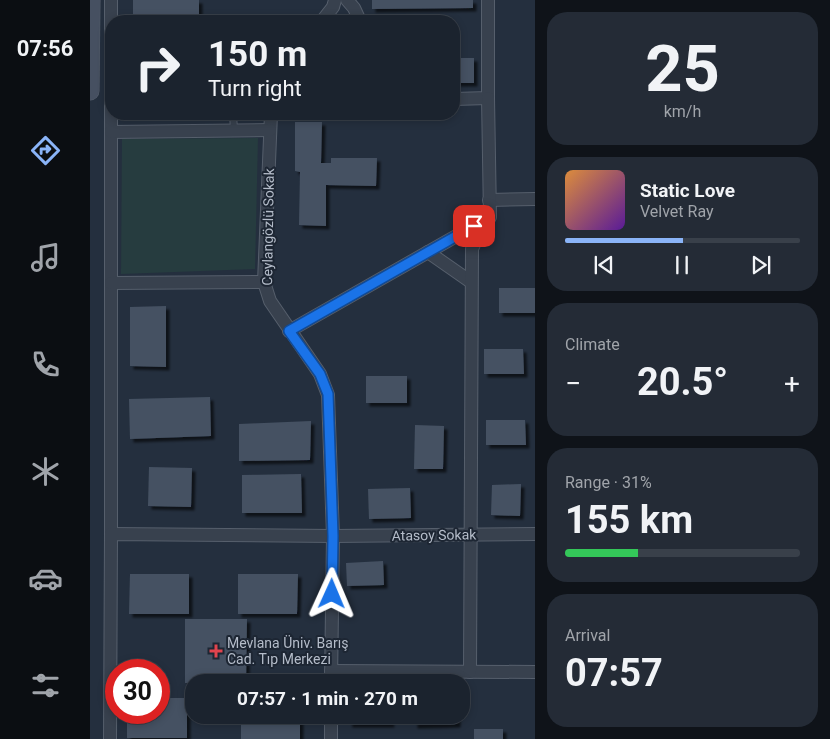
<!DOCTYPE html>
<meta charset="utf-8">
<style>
body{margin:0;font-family:Roboto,sans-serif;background:#242b36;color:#f1f3f6;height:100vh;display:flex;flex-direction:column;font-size:19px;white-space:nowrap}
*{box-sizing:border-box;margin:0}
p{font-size:16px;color:#a0a4aa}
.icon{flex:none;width:28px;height:28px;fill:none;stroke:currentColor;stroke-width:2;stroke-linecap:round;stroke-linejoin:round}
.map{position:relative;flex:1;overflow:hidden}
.sheet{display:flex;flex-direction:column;gap:12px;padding:12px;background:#0f1319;width:295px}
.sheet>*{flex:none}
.top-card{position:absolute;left:15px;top:15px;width:355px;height:105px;border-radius:20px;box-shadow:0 2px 8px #0003,0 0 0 1px #39404a;background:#1b232e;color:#f1f3f6;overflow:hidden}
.speed{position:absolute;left:15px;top:659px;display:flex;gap:10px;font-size:25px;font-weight:700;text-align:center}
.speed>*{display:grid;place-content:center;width:65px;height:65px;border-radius:50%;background:#1b232e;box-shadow:0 2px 8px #0003,0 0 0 1px #39404a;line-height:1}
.speed .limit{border:8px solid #d22;background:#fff;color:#111}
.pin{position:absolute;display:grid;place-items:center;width:42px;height:42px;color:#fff;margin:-21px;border-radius:10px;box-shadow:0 2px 8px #0006}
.me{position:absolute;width:55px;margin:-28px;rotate:1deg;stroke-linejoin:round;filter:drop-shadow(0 0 4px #0008)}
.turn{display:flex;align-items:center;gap:18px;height:105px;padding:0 20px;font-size:22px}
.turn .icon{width:65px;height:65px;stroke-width:2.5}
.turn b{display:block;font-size:35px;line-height:42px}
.big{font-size:38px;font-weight:700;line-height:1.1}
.sheet .tile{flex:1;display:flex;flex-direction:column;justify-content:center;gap:8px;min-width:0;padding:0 18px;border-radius:20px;background:#242b36}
.sheet .dial{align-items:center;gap:0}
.dial b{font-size:65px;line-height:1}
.song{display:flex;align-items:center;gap:15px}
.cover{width:60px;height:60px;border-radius:8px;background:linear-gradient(135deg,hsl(30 70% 55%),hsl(270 70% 35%))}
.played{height:5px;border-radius:2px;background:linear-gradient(90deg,#8ab4f8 50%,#39404a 50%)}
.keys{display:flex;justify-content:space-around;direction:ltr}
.heat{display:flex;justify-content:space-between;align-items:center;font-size:28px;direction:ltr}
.charge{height:8px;border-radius:4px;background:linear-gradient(90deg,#34c759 31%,#39404a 0)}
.trip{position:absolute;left:95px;top:674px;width:285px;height:50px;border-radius:20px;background:#1b232e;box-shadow:0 2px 8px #0003,0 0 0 1px #39404a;font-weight:700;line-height:50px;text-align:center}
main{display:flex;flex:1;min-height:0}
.tabs{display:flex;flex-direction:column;width:90px;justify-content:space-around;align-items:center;background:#0b0e12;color:#a0a4aa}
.tabs .icon{width:35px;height:35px}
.tabs .selected{color:#8ab4f8}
.tabs b{font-size:22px;color:#f1f3f6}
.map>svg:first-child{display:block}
</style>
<main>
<nav class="tabs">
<b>07:56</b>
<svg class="icon selected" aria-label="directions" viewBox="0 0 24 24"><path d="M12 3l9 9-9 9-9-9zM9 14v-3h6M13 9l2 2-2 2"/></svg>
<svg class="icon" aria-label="music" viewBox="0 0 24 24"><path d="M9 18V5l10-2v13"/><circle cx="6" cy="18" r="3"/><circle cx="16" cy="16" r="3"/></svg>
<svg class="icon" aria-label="phone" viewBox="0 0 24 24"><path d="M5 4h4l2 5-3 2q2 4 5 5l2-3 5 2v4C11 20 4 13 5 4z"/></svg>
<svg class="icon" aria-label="climate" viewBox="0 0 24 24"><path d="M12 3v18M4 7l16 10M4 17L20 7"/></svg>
<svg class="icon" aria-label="car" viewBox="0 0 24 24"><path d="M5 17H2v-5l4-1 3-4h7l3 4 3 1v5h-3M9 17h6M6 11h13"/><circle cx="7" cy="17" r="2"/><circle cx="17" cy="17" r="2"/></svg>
<svg class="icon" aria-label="filters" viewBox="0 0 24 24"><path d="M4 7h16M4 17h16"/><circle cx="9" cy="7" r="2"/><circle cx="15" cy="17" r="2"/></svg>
</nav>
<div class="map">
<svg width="445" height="739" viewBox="0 0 445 739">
<defs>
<filter id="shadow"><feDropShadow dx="3.5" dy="3.5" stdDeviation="1" flood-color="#0009"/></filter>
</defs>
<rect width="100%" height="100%" fill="#242f3e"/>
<!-- green -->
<path fill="#263c3f" d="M168 138 165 269 31 274 32 139Z"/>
<!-- building -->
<g fill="#455162" filter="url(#shadow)">
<rect x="43" y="0" width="66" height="21"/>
<path d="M282 0H383V8L282 9Z"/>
<rect x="364" y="58" width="20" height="25"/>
<path d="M205 122H232L231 163H241V158H287L286 186 236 185V226L209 225 210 172 205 171Z"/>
<rect x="409" y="288" width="36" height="25"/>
<path d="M76 306V367L40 366V307Z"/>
<path d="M394 349H433L434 374H394Z"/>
<rect x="276" y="376" width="41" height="27"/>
<path d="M120 397 121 436 40 439 39 399Z"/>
<path d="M396 420H435L436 445H396Z"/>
<path d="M221 421 220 460 149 461V424Z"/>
<path d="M325 425 354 426 353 469H324Z"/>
<path d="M59 467 102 468 101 507 58 506Z"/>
<path d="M211 474 212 513H152V475Z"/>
<path d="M431 484 430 516 401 515 402 485Z"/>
<path d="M320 488 321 518 279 519 278 489Z"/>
<path d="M293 561 294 585 257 586 256 563Z"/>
<path d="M40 574H99V614H39Z"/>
<path d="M148 574H208L207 614H148Z"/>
<path d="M95 619H157L156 682 95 683Z"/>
<path d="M69 698H97V738H37V712H69Z"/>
<rect x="151" y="715" width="59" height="24"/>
<path d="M258 715H300L301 724H259Z"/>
<path d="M324 715H367V724L324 725Z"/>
<rect x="384" y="729" width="29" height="10"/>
</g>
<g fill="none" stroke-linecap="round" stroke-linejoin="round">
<defs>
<path id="lane" d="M143 114 144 130"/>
<g id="street">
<path d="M21 0V534"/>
<path d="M257 0 264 8 270 21"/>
<path d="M232 21 243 7 245 0"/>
<path d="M364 99 398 98V0"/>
<path d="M181 114 174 282 180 301 230 374 238 395 243 536 241 682"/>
<path d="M21 132 180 130"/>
<path d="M399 200 445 199"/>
<path d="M338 252 381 282"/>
<path d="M21 283 174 282"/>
<path d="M199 331 398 218"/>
<path d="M241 671 445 672"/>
<path d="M380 672 382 249 389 233 400 217 398 98"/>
<path d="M20 739 21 534 243 536 445 534"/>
<path d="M241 739V715"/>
</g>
<path id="secondary" d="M0 91 1 0"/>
</defs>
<!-- lane casing -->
<use href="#lane" stroke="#565f6c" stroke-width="8"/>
<!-- street casing -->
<use href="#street" stroke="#565f6c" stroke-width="14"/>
<!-- secondary casing -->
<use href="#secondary" stroke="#565f6c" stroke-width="19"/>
<!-- lane -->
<use href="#lane" stroke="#38414e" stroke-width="6"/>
<!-- street -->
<use href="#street" stroke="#38414e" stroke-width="12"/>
<!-- secondary -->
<use href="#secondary" stroke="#465061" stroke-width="18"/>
</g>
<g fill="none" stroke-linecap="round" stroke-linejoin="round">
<defs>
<path id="route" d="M242 594 243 536 238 394 230 374 199 331 384 226"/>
</defs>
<!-- route casing -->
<use href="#route" stroke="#114b97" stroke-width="12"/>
<!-- route -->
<use href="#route" stroke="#1a73e8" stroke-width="9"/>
</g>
<!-- markers -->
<path fill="#e0444e" stroke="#1d2633" stroke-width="2" d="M123.5 643.5h5v5h5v5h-5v5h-5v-5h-5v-5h5z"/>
<g text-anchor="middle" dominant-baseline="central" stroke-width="4" stroke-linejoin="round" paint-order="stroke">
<!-- street labels -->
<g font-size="14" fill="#b4bcc9" stroke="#1d2633">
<text transform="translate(178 227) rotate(-89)">Ceylangözlü Sokak</text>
<text transform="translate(344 535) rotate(-1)">Atasoy Sokak</text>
</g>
<!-- poi labels -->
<g font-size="14" fill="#b4bcc9" stroke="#1d2633" text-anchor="start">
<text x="137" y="643">Mevlana Üniv. Barış<tspan x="137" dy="16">Cad. Tıp Merkezi</tspan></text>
</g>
</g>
</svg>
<div class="speed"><div class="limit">30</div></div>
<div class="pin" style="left:384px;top:226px;background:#d93025"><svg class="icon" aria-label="arrive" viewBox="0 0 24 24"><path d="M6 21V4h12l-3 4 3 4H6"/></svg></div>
<svg class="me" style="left:242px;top:594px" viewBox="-20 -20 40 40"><path d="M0-17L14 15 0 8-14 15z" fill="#1a73e8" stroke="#fff" stroke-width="4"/></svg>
<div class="trip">07:57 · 1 min · 270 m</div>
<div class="top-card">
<div class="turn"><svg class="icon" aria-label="right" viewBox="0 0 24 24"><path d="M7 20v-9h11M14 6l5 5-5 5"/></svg><div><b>150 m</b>Turn right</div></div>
</div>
</div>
<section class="sheet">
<div class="tile dial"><b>25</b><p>km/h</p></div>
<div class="tile">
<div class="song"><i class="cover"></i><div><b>Static Love</b><p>Velvet Ray</p></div></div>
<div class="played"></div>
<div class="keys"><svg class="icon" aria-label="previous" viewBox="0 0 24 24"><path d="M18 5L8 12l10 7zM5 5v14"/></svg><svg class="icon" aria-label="pause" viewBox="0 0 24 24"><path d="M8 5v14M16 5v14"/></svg><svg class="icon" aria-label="next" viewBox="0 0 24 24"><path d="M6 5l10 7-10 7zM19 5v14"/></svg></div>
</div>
<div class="tile"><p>Climate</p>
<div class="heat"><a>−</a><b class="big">20.5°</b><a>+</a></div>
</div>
<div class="tile"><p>Range · 31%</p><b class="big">155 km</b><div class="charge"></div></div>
<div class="tile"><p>Arrival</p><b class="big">07:57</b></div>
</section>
</main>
